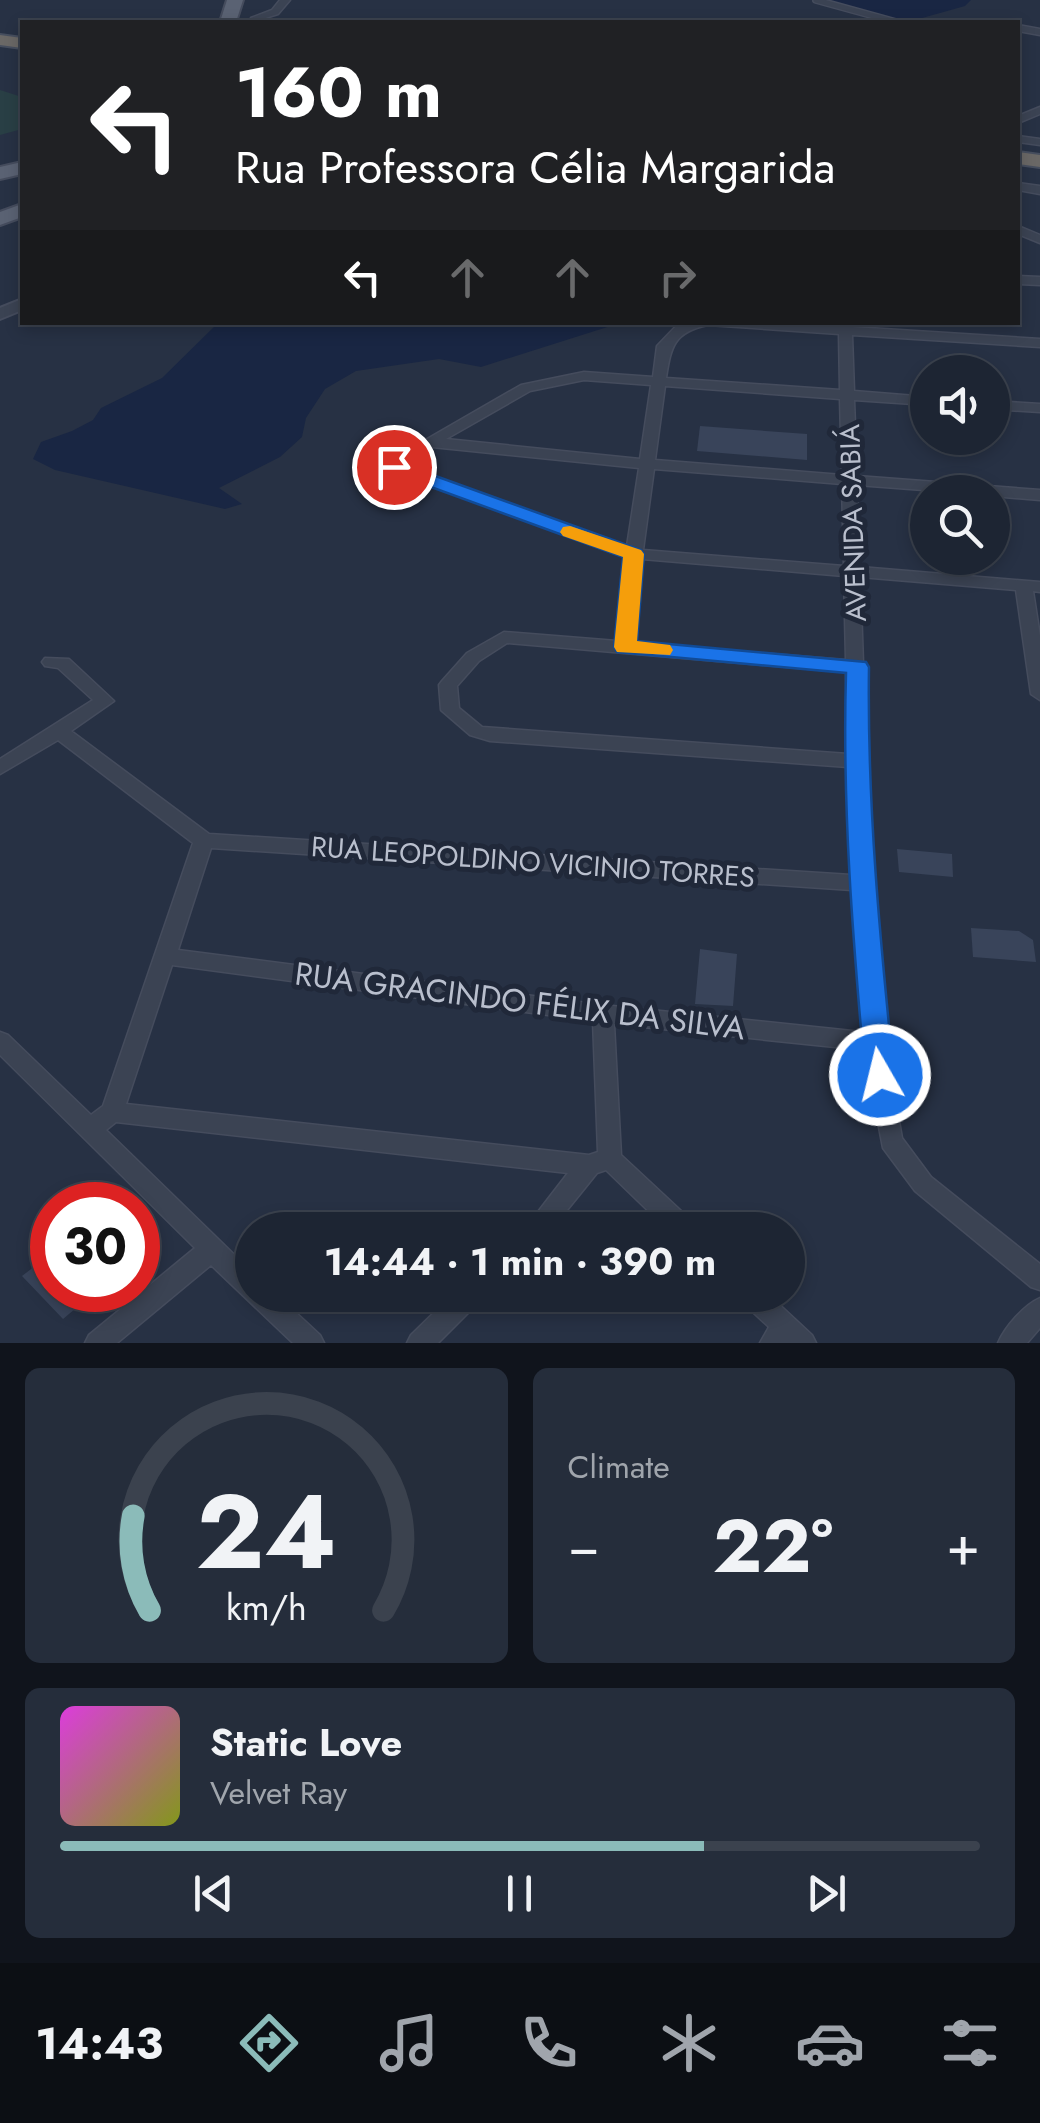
<!DOCTYPE html>
<meta charset="utf-8">
<style>
body{margin:0;font-family:Jost,sans-serif;background:#252d3b;color:#f1f3f6;height:100vh;display:flex;flex-direction:column;font-size:38px;white-space:nowrap}
*{box-sizing:border-box;margin:0}
p{font-size:32px;color:#a0a5ac}
.icon{flex:none;width:55px;height:55px;fill:none;stroke:currentColor;stroke-width:2;stroke-linecap:round;stroke-linejoin:round}
.map{position:relative;height:1343px;overflow:hidden}
.drawer{display:flex;flex-direction:column;gap:25px;padding:25px;background:#10141c;flex:1}
.drawer>*{flex:none}
.banner{position:absolute;left:20px;top:20px;width:1000px;height:305px;border-radius:0px;box-shadow:0 5px 15px #0003,0 0 0 2px #3b424e;background:#202124;color:#fff;overflow:hidden}
.tools{position:absolute;left:910px;top:355px;display:grid;gap:20px}
.tools a{display:grid;place-items:center;width:100px;height:100px;border-radius:50%;background:#1d2533;box-shadow:0 5px 15px #0003,0 0 0 2px #3b424e;font-size:50px}
.speed{position:absolute;left:30px;top:1182px;display:flex;gap:20px;font-size:50px;font-weight:700;text-align:center}
.speed>*{display:grid;place-content:center;width:130px;height:130px;border-radius:50%;background:#1d2533;box-shadow:0 5px 15px #0003,0 0 0 2px #3b424e;line-height:1}
.speed .limit{border:15px solid #d22;background:#fff;color:#111}
.pin{position:absolute;display:grid;place-items:center;width:85px;height:85px;color:#fff;margin:-42px;border:5px solid #fff;border-radius:50%;box-shadow:0 2px 10px #0007}
.me{position:absolute;width:110px;margin:-55px;rotate:352deg;stroke-linejoin:round;filter:drop-shadow(0 0 8px #0008)}
.turn{display:flex;align-items:center;gap:35px;height:210px;padding:0 50px;font-size:45px}
.turn .icon{width:130px;height:130px;stroke-width:2.5}
.turn b{display:block;font-size:70px;line-height:85px}
.lanes{display:flex;align-items:center;height:95px;padding:0 50px;background:#0003;justify-content:center;gap:50px;direction:ltr}
.lanes .off{opacity:.35}
.big{font-size:75px;font-weight:700;line-height:1.1}
.drawer .widget{flex:1;display:flex;flex-direction:column;justify-content:center;gap:15px;min-width:0;padding:0 35px;border-radius:15px;background:#252d3b}
.drawer .dial{align-items:center;gap:0}
.dial svg{height:260px;overflow:visible;fill:none;stroke:#3b424e;stroke-width:7;stroke-linecap:round;text-anchor:middle}
.dial text{fill:#f1f3f6;stroke:none}
.song{display:flex;align-items:center;gap:30px}
.cover{width:120px;height:120px;border-radius:15px;background:linear-gradient(135deg,hsl(300 70% 55%),hsl(70 70% 35%))}
.played{height:10px;border-radius:5px;background:linear-gradient(90deg,#8bbbb9 70%,#3b424e 70%)}
.keys{display:flex;justify-content:space-around;direction:ltr}
.heat{display:flex;justify-content:space-between;align-items:center;font-size:55px;direction:ltr}
.drawer .tiles{flex:1;display:grid;gap:25px;grid-template-columns:1fr 1fr}
.widget:last-child{grid-column:span 2}
.trip{position:absolute;left:235px;top:1212px;width:570px;height:100px;border-radius:50px;background:#1d2533;box-shadow:0 5px 15px #0003,0 0 0 2px #3b424e;font-weight:700;line-height:100px;text-align:center}
.tab-bar{display:flex;height:160px;justify-content:space-around;align-items:center;background:#0c0f14;color:#a0a5ac}
.tab-bar .icon{width:70px;height:70px}
.tab-bar .active{color:#8bbbb9}
.tab-bar b{font-size:45px;color:#f1f3f6}
.map>svg:first-child{display:block}
</style>
<div class="map">
<svg width="1040" height="1343" viewBox="0 0 1040 1343">
<rect width="100%" height="100%" fill="#273144"/>
<!-- green -->
<path fill="#293f45" d="M0 90 22 97V129L0 135Z"/>
<!-- water -->
<g fill="#192643">
<path d="M823 0H971L965 6 908 22Z"/>
<path d="M219 322H620V323L481 367 439 359 356 371 325 389 306 418 302 437 280 457 219 488 242 504 225 509 55 470 33 459 41 442 72 431 93 420 101 408 162 378Z"/>
</g>
<!-- building -->
<g fill="#39445a">
<path d="M700 426 807 434V460L697 451Z"/>
<path d="M897 849 952 854 953 877 899 872Z"/>
<path d="M971 928 1019 931 1033 940 1036 962 973 957Z"/>
<path d="M700 949 737 954 733 1006 695 1004Z"/>
<path d="M52 1253V1290L94 1293 63 1319 22 1276Z"/>
</g>
<g fill="none" stroke-linecap="round" stroke-linejoin="round">
<defs>
<path id="service" d="M816 0 896 22"/>
<g id="minor">
<path d="M280 0H290L278 14 256 21 251 18 272 10Z"/>
<path d="M1018 25 1040 29V35L1018 31Z"/>
<path d="M1040 107V114L1018 123V116Z"/>
<path d="M1018 136 1040 139V145L1018 142Z"/>
<path d="M1018 183 1040 186V194L1018 190Z"/>
<path d="M1018 226 1040 235V243L1018 234Z"/>
<path d="M1018 276 1040 277V285L1018 284Z"/>
<path d="M680 322H783L838 326V322H852V327L1040 339V347L852 335 854 391 928 397V405L854 400 857 476 1040 490V500L992 496V492H950L857 485 860 567 1040 582V592L1033 591 1040 636V700L1031 694 1016 590 860 577 863 663 867 667 864 671 871 883 885 1042 902 1138 931 1177 1040 1264V1290L1031 1287 915 1191 883 1148 864 1050 614 1024 621 1155 693 1222 696 1230H668L606 1170 597 1173 551 1230H524L568 1173 116 1122 106 1130 252 1272V1295H277L320 1335 324 1343H293L211 1265 117 1343H85L89 1335 195 1248 0 1055V1032L8 1035 91 1115 103 1106 193 843 58 740 0 774V759L93 700 58 668 45 666 42 662 45 658 69 659 114 701 71 731 209 834 851 875 848 767 490 741 470 735 441 710 439 685 442 681 467 653 504 632 617 641 626 556 388 470 385 467 389 461 521 385 584 372 653 377 657 346ZM708 325 839 334 840 390 666 378C671 346 674 332 708 325ZM584 380 651 385 640 459 446 439 530 391ZM665 386 840 399 842 475 655 460ZM432 447 639 468 627 546 402 465ZM654 469 842 484 844 566 643 550ZM642 559 844 576 846 660 634 643ZM507 643 846 672 848 754 482 727 459 708 457 686 479 661ZM211 848 852 890 862 1032 603 1005 178 950ZM172 965 593 1021 598 1152 589 1155 126 1104Z"/>
<path d="M992 401 1040 404V412L992 409Z"/>
<path d="M452 1295H481L478 1303 438 1343H407L411 1335Z"/>
<path d="M740 1295H769L812 1335 816 1343H760L769 1327 743 1303Z"/>
<path d="M1040 1298V1328L1027 1343H998C1005 1327 1024 1305 1040 1298Z"/>
</g>
<path id="tertiary" d="M22 299V310L0 319V308Z"/>
<g id="primary">
<path d="M227 0H243L236 22H220Z"/>
<path d="M22 162V174L0 179V167Z"/>
<path d="M22 204V217L0 225V212Z"/>
</g>
<g id="trunk">
<path d="M0 35 22 38V48L0 45Z"/>
<path d="M1018 152 1040 155V167L1018 164Z"/>
</g>
</defs>
<!-- service casing -->
<use href="#service" stroke="#454c5d" stroke-width="8"/>
<!-- minor casing -->
<use href="#minor" stroke="#454c5d" stroke-width="3"/>
<!-- tertiary casing -->
<use href="#tertiary" stroke="#454c5d" stroke-width="4"/>
<!-- primary casing -->
<use href="#primary" stroke="#454c5d" stroke-width="4"/>
<!-- trunk casing -->
<use href="#trunk" stroke="#464e5e" stroke-width="4"/>
<!-- service -->
<use href="#service" stroke="#3b4353" stroke-width="5"/>
<!-- minor -->
<use href="#minor" fill="#3b4353" fill-rule="evenodd"/>
<!-- tertiary -->
<use href="#tertiary" fill="#3b4353" fill-rule="evenodd"/>
<!-- primary -->
<use href="#primary" fill="#5a6273" fill-rule="evenodd"/>
<!-- trunk -->
<use href="#trunk" fill="#6a6866" fill-rule="evenodd"/>
</g>
<!-- route -->
<path fill="#1a73e8" stroke="#114b97" stroke-width="2.5" d="M394 461 641 550 644 554 637 641 866 662 869 667C867 804 880 939 894 1075L890 1083 880 1087 869 1083 865 1075C853 941 842 808 846 673L617 652 614 647 623 557 387 471 384 467Z"/>
<!-- slow -->
<path fill="#f59e0b" d="M570 526 641 550 644 554 637 641 670 645 673 650 670 655 617 652 614 647 623 557 563 536 560 532 563 527Z"/>
<g text-anchor="middle" dominant-baseline="central" stroke-width="10" stroke-linejoin="round" paint-order="stroke">
<!-- street labels -->
<g font-size="28" fill="#b9bfcd" stroke="#202839">
<text transform="translate(853 523) rotate(-92)">AVENIDA SABIÁ</text>
<text transform="translate(533 862) rotate(4)">RUA LEOPOLDINO VICINIO TORRES</text>
</g>
<!-- near-street labels -->
<g font-size="32" fill="#b9bfcd" stroke="#202839">
<text transform="translate(520 1001) rotate(7)">RUA GRACINDO FÉLIX DA SILVA</text>
</g>
</g>
</svg>
<div class="tools">
<a><svg class="icon" aria-label="sound" viewBox="0 0 24 24"><path d="M4 9h4l5-4v14l-5-4H4zM17 9q2 3 0 6"/></svg></a>
<a><svg class="icon" aria-label="search" viewBox="0 0 24 24"><circle cx="10" cy="10" r="6"/><path d="M15 15l6 6"/></svg></a>
</div>
<div class="speed"><div class="limit">30</div></div>
<div class="pin" style="left:394px;top:467px;background:#d93025"><svg class="icon" aria-label="arrive" viewBox="0 0 24 24"><path d="M6 21V4h12l-3 4 3 4H6"/></svg></div>
<svg class="me" style="left:880px;top:1075px" viewBox="-20 -20 40 40"><circle r="17" fill="#1a73e8" stroke="#fff" stroke-width="3"/><path d="M0-11L8 9 0 5-8 9z" fill="#fff"/></svg>
<div class="trip">14:44 · 1 min · 390 m</div>
<div class="banner">
<div class="turn"><svg class="icon" aria-label="left" viewBox="0 0 24 24"><path d="M17 20v-9H6M10 6l-5 5 5 5"/></svg><div><b>160 m</b>Rua Professora Célia Margarida</div></div>
<div class="lanes"><svg class="icon" aria-label="left" viewBox="0 0 24 24"><path d="M17 20v-9H6M10 6l-5 5 5 5"/></svg><svg class="icon off" aria-label="ahead" viewBox="0 0 24 24"><path d="M12 20V5M6 11l6-6 6 6"/></svg><svg class="icon off" aria-label="ahead" viewBox="0 0 24 24"><path d="M12 20V5M6 11l6-6 6 6"/></svg><svg class="icon off" aria-label="right" viewBox="0 0 24 24"><path d="M7 20v-9h11M14 6l5 5-5 5"/></svg></div>
</div>
</div>
<section class="drawer">
<div class="tiles">
<div class="widget dial"><svg viewBox="0 0 100 80">
<path d="M14 69A42 42 0 1 1 86 69"/>
<path d="M14 69A42 42 0 0 1 9 40" stroke="#8bbbb9"/>
<text x="50" y="56" font-size="32" font-weight="700">24</text>
<text x="50" y="72" font-size="11">km/h</text>
</svg></div>
<div class="widget"><p>Climate</p>
<div class="heat"><a>−</a><b class="big">22°</b><a>+</a></div>
</div>
<div class="widget">
<div class="song"><i class="cover"></i><div><b>Static Love</b><p>Velvet Ray</p></div></div>
<div class="played"></div>
<div class="keys"><svg class="icon" aria-label="previous" viewBox="0 0 24 24"><path d="M18 5L8 12l10 7zM5 5v14"/></svg><svg class="icon" aria-label="pause" viewBox="0 0 24 24"><path d="M8 5v14M16 5v14"/></svg><svg class="icon" aria-label="next" viewBox="0 0 24 24"><path d="M6 5l10 7-10 7zM19 5v14"/></svg></div>
</div>
</div>
</section>
<nav class="tab-bar">
<b>14:43</b>
<svg class="icon active" aria-label="directions" viewBox="0 0 24 24"><path d="M12 3l9 9-9 9-9-9zM9 14v-3h6M13 9l2 2-2 2"/></svg>
<svg class="icon" aria-label="music" viewBox="0 0 24 24"><path d="M9 18V5l10-2v13"/><circle cx="6" cy="18" r="3"/><circle cx="16" cy="16" r="3"/></svg>
<svg class="icon" aria-label="phone" viewBox="0 0 24 24"><path d="M5 4h4l2 5-3 2q2 4 5 5l2-3 5 2v4C11 20 4 13 5 4z"/></svg>
<svg class="icon" aria-label="climate" viewBox="0 0 24 24"><path d="M12 3v18M4 7l16 10M4 17L20 7"/></svg>
<svg class="icon" aria-label="car" viewBox="0 0 24 24"><path d="M5 17H2v-5l4-1 3-4h7l3 4 3 1v5h-3M9 17h6M6 11h13"/><circle cx="7" cy="17" r="2"/><circle cx="17" cy="17" r="2"/></svg>
<svg class="icon" aria-label="filters" viewBox="0 0 24 24"><path d="M4 7h16M4 17h16"/><circle cx="9" cy="7" r="2"/><circle cx="15" cy="17" r="2"/></svg>
</nav>
